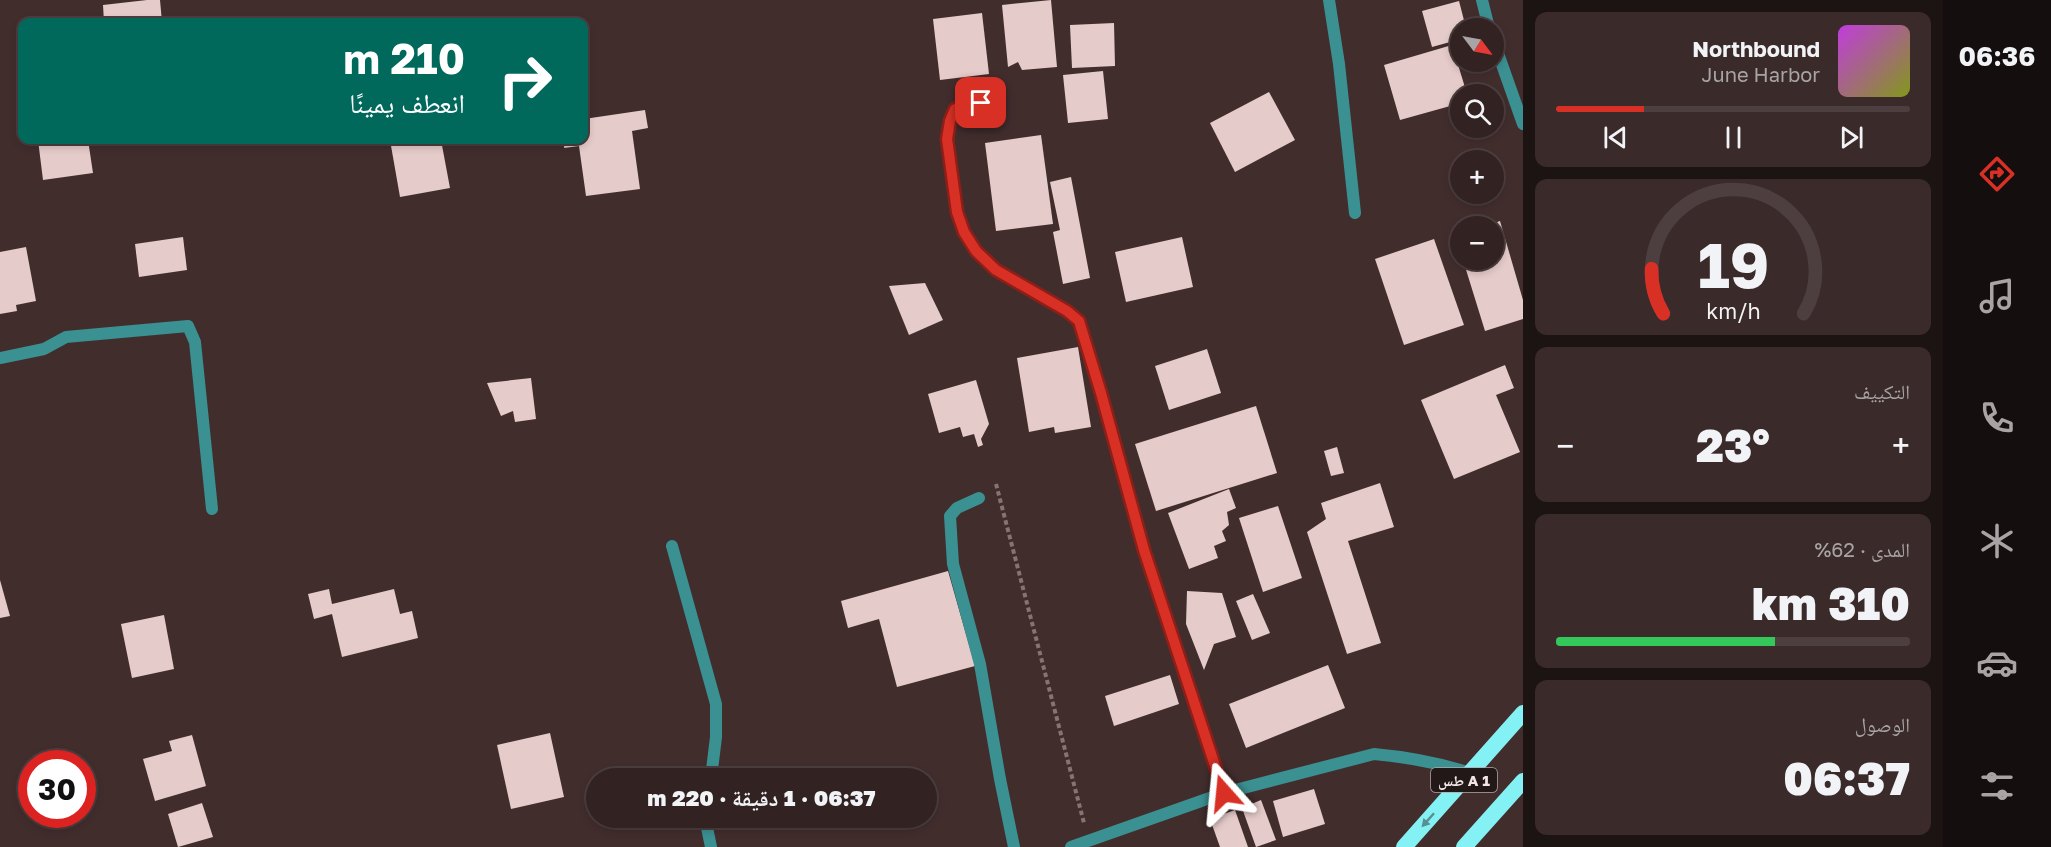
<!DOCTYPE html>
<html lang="ar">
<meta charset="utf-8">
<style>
body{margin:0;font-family:"Golos Text","Noto Naskh Arabic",sans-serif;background:#3a2a2a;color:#f1f3f6;direction:rtl;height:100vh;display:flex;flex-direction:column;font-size:22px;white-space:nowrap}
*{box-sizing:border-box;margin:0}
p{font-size:20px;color:#a8a4a5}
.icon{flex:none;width:33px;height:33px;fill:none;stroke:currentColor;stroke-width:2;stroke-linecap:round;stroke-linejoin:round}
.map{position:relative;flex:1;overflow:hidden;direction:ltr}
.details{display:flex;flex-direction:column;gap:12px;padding:12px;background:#1c1313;width:420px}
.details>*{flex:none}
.top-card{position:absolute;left:18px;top:18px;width:570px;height:126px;border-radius:12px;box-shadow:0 3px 9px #0003,0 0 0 2px #4d3f40;direction:rtl;background:#00695c;color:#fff;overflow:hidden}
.needle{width:39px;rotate:122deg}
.tools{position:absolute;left:1450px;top:18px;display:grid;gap:12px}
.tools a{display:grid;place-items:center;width:54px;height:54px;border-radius:50%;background:#322222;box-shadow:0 3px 9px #0003,0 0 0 2px #4d3f40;font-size:30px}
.speed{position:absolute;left:18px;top:750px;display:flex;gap:12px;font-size:30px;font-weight:700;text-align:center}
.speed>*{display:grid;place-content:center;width:78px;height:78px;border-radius:50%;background:#322222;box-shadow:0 3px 9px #0003,0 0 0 2px #4d3f40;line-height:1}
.speed .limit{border:9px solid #d22;background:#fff;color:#111}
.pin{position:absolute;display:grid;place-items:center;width:51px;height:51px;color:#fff;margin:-26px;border-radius:12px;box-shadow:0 3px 9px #0006}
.me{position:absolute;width:66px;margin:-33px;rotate:342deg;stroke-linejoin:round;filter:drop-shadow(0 0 4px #0008)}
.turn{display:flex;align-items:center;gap:21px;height:126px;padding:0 24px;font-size:27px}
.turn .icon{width:78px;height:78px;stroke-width:2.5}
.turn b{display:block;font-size:42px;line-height:51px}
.big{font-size:45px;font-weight:800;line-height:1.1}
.details .widget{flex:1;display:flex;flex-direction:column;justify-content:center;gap:9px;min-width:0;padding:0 21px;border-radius:12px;background:#3a2a2a}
.details .dial{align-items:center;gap:0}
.dial svg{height:156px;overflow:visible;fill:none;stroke:#4d3f40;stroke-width:7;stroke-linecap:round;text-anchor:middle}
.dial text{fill:#f1f3f6;stroke:none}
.song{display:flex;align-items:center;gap:18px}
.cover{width:72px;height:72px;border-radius:9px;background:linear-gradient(135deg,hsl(290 70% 55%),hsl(70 70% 35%))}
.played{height:6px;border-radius:3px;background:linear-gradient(90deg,#d93025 25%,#4d3f40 25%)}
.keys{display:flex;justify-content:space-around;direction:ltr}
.heat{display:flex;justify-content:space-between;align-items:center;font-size:33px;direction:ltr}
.charge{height:9px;border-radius:4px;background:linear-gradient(90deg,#34c759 62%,#4d3f40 0)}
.trip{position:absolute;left:586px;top:768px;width:351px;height:60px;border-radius:30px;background:#322222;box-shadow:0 3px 9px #0003,0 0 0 2px #4d3f40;font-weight:800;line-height:60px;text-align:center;direction:rtl}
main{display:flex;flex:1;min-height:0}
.menu{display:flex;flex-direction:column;width:108px;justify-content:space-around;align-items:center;background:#140e0e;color:#a8a4a5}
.menu .icon{width:42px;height:42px}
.menu .selected{color:#d93025}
.menu b{font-size:27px;color:#f1f3f6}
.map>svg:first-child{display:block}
</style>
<main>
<nav class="menu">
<b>06:36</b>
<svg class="icon selected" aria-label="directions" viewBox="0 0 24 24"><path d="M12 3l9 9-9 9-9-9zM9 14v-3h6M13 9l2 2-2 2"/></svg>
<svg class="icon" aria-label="music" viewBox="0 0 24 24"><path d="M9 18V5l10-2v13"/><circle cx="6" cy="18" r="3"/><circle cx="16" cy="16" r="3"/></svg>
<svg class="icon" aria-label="phone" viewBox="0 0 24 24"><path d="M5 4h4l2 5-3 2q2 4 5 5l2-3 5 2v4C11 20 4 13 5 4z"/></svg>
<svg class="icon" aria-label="climate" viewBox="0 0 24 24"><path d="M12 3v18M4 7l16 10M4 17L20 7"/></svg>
<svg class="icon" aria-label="car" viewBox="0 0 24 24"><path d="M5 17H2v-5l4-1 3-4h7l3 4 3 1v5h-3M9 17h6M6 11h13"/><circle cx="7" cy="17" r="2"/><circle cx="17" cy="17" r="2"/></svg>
<svg class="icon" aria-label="filters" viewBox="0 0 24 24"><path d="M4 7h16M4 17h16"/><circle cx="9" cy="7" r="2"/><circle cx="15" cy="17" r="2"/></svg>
</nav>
<section class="details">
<div class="widget">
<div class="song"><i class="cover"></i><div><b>Northbound</b><p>June Harbor</p></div></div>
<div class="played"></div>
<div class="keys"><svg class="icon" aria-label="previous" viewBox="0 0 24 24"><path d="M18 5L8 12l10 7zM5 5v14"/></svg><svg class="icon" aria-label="pause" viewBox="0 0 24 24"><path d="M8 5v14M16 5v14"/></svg><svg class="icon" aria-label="next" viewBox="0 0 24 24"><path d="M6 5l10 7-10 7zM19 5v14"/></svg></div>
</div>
<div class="widget dial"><svg viewBox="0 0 100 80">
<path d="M14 69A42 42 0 1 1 86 69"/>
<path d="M14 69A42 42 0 0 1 8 46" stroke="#d93025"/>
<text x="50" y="56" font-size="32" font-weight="700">19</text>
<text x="50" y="72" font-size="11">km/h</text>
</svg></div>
<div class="widget"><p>التكييف</p>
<div class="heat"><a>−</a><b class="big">23°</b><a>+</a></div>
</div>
<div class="widget"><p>المدى · 62%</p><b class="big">310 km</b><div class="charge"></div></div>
<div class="widget"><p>الوصول</p><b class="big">06:37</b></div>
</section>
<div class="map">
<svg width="1523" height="847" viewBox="0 0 1523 847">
<rect width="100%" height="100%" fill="#422d2d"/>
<!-- building -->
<g fill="#e5cbca">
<path d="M147 0H160L162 22H104L103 5Z"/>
<path d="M1051 0 1057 67 1022 70 1018 62 1008 67 1002 5Z"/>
<path d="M1459 1 1466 28H1461V39L1432 47 1422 11Z"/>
<path d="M982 13 989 74 940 80 933 19Z"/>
<path d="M1114 23 1115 66 1072 68 1070 25Z"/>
<path d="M1452 45 1467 94H1461V103L1400 120 1384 65Z"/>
<path d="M1103 71 1108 119 1068 123 1063 75Z"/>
<path d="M1269 92 1295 140 1235 172 1210 123Z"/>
<path d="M645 110 648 128 632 131 640 189 586 196 579 146 564 148 565 140H584V119Z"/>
<path d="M1041 135 1053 224 996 231 985 143Z"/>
<path d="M38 140H88L93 173 43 180Z"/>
<path d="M390 140H441L450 188 400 197Z"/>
<path d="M1071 177 1090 278 1063 284 1053 232 1060 230 1050 182Z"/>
<path d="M1500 221 1523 300V319L1485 331 1463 260H1494V226H1485Z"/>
<path d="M183 237 187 270 139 277 135 244Z"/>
<path d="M1182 237 1193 287 1126 302 1115 252Z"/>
<path d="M1434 239 1464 325 1404 345 1375 259Z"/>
<path d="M26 247 36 301 16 305 17 311 0 314V252Z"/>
<path d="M925 283 943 320 909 335 889 286Z"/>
<path d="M1078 347 1091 427 1055 433 1054 427 1029 432 1017 358Z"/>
<path d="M1207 349 1221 393 1169 410 1155 366Z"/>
<path d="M1505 365 1514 388 1496 395 1520 452 1454 479 1421 400Z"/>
<path d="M531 378 536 419 515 422 513 411 501 416 487 383Z"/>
<path d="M976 380 989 424 981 439 983 445 978 447 974 434 963 437 960 427 939 433 928 394Z"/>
<path d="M1256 406 1277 473 1156 511 1135 444Z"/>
<path d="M1337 447 1344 473 1331 476 1324 451Z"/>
<path d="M1380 483 1394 527 1348 541 1381 643 1347 654 1307 532 1326 519 1321 503Z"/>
<path d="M1229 489 1236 508 1227 512 1229 525 1222 531 1226 541 1214 546 1218 558 1189 569 1168 513Z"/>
<path d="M1278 506 1302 578 1263 592 1239 518Z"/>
<path d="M948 571 975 666 897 687 879 619 848 628 841 601Z"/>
<path d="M0 580 10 616 0 618Z"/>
<path d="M329 589 332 604 394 589 400 614 412 611 418 638 342 657 332 614 314 619 308 594Z"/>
<path d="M1187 591 1222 593 1236 637 1214 644 1204 670 1186 624Z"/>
<path d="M1253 594 1270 633 1252 640 1236 601Z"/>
<path d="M164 615 174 669 132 678 121 624Z"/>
<path d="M1328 665 1345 708 1246 748 1229 704Z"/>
<path d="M1170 675 1179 704 1114 726 1105 696Z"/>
<path d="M550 733 564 797 511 809 497 745Z"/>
<path d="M192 735 206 786 155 801 143 759 172 751 169 741Z"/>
<path d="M1314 789 1325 824 1283 837 1273 801Z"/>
<path d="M1261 800 1276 840 1256 847 1242 808Z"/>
<path d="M202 803 213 837 178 847 168 814Z"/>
<path d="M1235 810 1248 847H1220L1210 819Z"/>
</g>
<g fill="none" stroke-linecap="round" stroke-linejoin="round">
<!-- path -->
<path stroke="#867373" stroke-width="4" stroke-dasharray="4.5 3" stroke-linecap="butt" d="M996 484 1084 823"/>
<!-- minor -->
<g stroke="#3b9092" stroke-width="12">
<path d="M1329 0 1339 64 1355 213"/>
<path d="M1482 0 1489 28"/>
<path d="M1494 42 1523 124"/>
<path d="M981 103 955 109 950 121 947 139 957 212 964 232 976 251 996 270 1067 311 1079 321 1101 393 1144 550 1224 793"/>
<path d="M0 358 44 349 66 337 188 326 195 342 212 509"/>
<path d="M979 498 957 508 950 516 953 564 980 664 1000 779 1014 847"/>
<path d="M672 546 716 704V737L711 778"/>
<path d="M705 818 711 847"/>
<path d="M1071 847 1224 793 1374 754C1407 757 1439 763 1470 773"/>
</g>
<!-- trunk -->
<g stroke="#84f1f4" stroke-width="16">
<path d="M1404 847 1523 713"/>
<path d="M1464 847 1523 781"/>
</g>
</g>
<!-- one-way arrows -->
<defs><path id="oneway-solid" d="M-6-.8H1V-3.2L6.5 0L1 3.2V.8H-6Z" transform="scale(1.5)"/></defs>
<use fill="#588f91" href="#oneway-solid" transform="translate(1428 820) rotate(132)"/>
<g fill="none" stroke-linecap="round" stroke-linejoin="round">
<defs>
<path id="route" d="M981 103 955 109 950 121 947 139 957 212 964 232 976 251 996 270 1067 311 1079 321 1101 393 1144 550 1224 793"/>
</defs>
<!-- route casing -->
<use href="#route" stroke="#8d1f18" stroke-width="15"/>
<!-- route -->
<use href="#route" stroke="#d93025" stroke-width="10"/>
</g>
<g text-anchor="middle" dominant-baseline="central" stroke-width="6" stroke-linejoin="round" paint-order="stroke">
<!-- shield labels -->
<rect fill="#221818" stroke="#b4a8a8" stroke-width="1.5" x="1431" y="768" width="66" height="24" rx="4.5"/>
<g font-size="15" font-weight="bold" fill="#f3e5e5">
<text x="1464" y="780">طس A 1</text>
</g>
</g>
</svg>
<div class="tools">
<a><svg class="needle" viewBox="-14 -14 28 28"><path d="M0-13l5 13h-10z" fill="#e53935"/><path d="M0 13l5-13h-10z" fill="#a8a4a5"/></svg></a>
<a><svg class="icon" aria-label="search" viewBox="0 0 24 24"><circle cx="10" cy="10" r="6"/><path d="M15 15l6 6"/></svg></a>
<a>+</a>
<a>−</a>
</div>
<div class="speed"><div class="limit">30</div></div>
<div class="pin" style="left:981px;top:103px;background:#d93025"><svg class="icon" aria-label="arrive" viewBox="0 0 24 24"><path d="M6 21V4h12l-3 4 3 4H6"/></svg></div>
<svg class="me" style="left:1224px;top:793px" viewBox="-20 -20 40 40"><path d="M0-17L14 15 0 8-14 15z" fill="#d93025" stroke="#fff" stroke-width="4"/></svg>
<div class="trip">06:37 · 1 دقيقة · 220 m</div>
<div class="top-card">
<div class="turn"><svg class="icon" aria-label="right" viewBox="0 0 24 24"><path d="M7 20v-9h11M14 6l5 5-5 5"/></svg><div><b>210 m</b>انعطف يمينًا</div></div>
</div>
</div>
</main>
